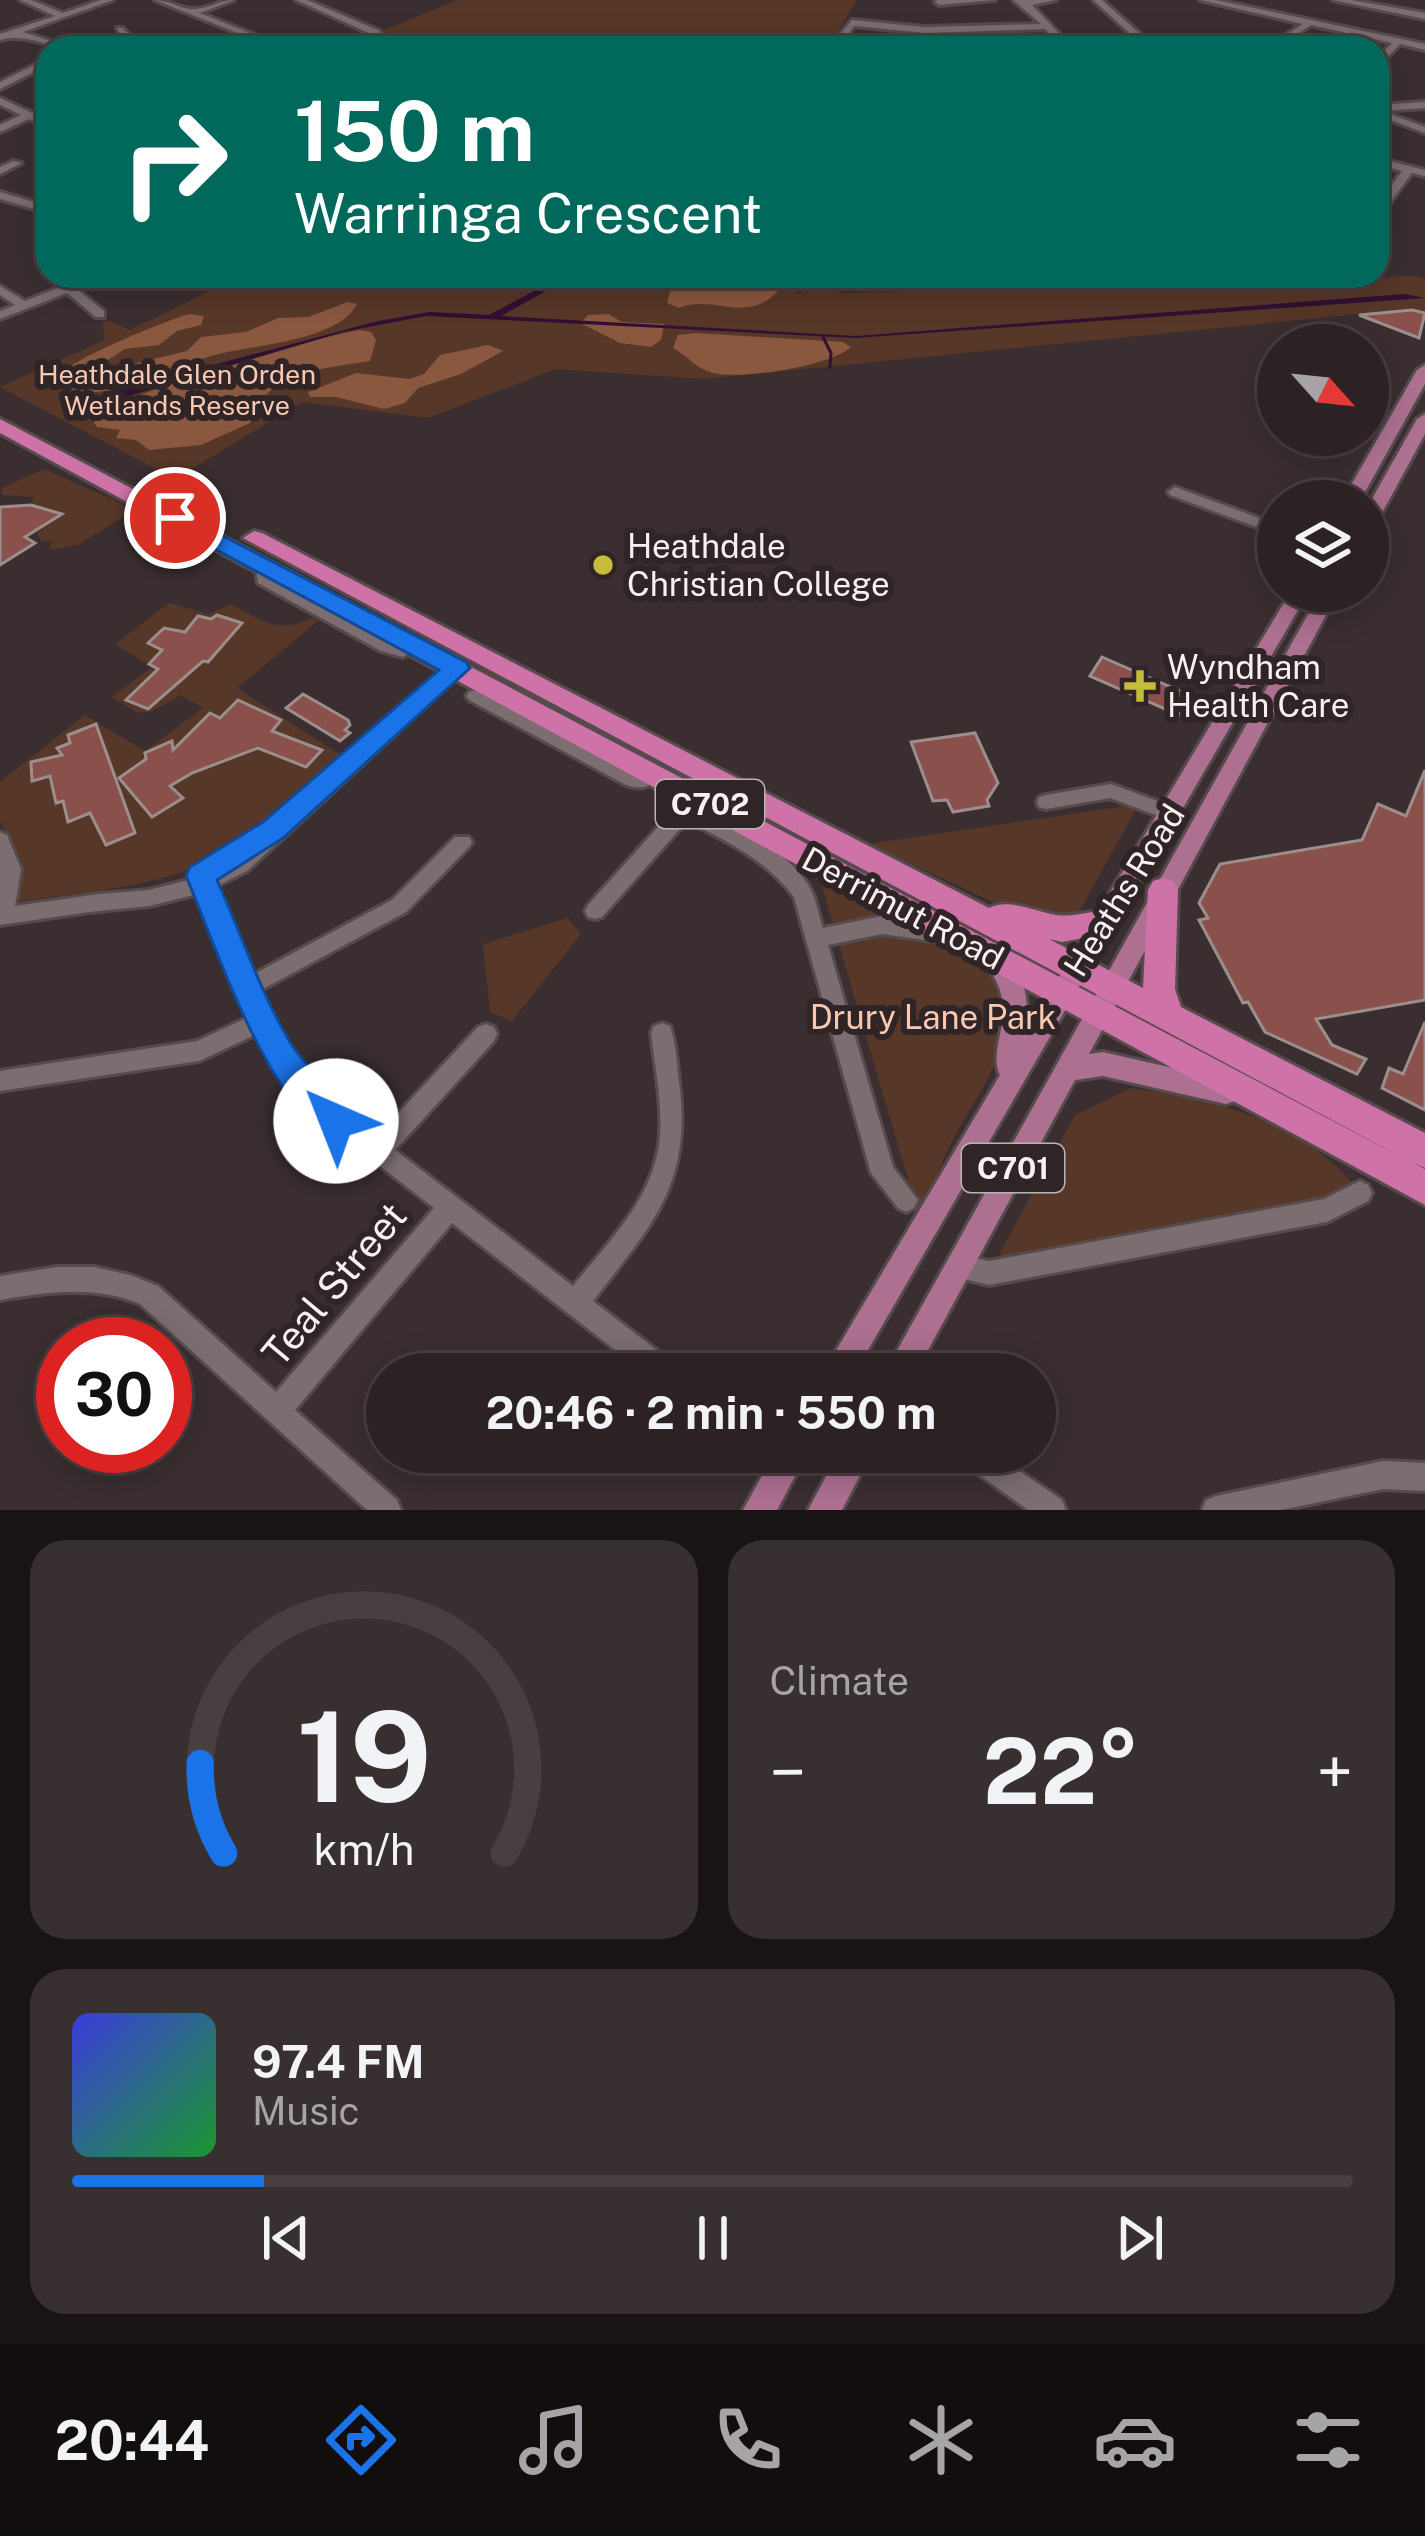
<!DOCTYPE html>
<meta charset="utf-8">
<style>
body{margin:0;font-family:"Public Sans",sans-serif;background:#382f31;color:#f1f3f6;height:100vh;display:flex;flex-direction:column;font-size:45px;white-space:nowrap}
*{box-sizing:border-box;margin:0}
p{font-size:39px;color:#a6a4a6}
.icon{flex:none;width:66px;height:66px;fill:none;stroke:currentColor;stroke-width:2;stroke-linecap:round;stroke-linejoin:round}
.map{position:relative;height:1510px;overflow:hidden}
.panel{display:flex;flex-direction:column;gap:30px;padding:30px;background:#181314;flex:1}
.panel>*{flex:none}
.hud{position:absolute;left:36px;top:36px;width:1353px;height:252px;border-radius:36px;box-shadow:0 6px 30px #0003,0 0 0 3px #483f41;background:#00695c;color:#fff;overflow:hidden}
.needle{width:78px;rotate:117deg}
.controls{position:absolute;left:1257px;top:324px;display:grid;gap:24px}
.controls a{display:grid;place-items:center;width:132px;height:132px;border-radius:50%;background:#2c2224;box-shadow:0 6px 30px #0003,0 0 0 3px #483f41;font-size:60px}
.speed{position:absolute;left:36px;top:1317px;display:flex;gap:24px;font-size:60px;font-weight:700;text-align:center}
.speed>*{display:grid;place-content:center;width:156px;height:156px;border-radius:50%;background:#2c2224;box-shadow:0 6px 30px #0003,0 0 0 3px #483f41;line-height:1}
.speed .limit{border:18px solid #d22;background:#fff;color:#111}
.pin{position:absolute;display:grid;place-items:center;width:102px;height:102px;color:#fff;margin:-51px;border:6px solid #fff;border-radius:50%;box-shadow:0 3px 12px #0007}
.me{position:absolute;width:132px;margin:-66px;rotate:316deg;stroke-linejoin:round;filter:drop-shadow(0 0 9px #0008)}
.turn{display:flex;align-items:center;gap:42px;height:252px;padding:0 60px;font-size:54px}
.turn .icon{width:156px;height:156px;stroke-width:2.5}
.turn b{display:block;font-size:84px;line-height:102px}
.big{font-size:90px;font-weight:700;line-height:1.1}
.panel .widget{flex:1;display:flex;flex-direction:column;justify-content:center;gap:18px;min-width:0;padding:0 42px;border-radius:36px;background:#382f31}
.panel .dial{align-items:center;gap:0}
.dial svg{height:312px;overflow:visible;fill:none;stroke:#483f41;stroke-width:7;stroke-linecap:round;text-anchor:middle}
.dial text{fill:#f1f3f6;stroke:none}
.song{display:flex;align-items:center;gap:36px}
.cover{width:144px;height:144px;border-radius:18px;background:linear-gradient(135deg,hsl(240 70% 55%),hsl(130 70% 35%))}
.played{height:12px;border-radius:6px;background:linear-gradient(90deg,#1a73e8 15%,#483f41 15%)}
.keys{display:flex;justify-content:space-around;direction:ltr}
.heat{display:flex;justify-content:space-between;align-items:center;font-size:66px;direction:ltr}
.panel .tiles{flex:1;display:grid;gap:30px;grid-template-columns:1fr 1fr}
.widget:last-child{grid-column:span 2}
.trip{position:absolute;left:366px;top:1353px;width:690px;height:120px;border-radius:60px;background:#2c2224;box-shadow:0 6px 30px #0003,0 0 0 3px #483f41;font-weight:700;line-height:120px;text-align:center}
.tab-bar{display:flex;height:192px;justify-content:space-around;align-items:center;background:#120e0e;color:#a6a4a6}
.tab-bar .icon{width:84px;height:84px}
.tab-bar .current{color:#1a73e8}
.tab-bar b{font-size:54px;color:#f1f3f6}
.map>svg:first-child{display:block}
</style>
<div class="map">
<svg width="1425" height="1510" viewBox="0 0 1425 1510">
<rect width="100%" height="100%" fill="#3a2e30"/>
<!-- green -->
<g fill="#573728">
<path d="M457 0H857L828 48H375L387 37 384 30Z"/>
<path d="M213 276H788L798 294 828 276H844L839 293 1415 276 1425 279V313L1410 309 703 379 556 369 428 418 302 402 175 479 0 387 105 340 102 323 110 321 130 330 227 282Z"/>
<path d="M44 469 123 504 129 513 78 545 49 550 53 541H41L37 533 61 514 31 505 34 497 1 495 3 487Z"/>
<path d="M169 603 208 614 231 604C261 621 280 635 313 617L318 621 237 688 344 757C298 796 251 847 193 868 138 889 75 893 17 902L22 861 0 821V782L85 715 145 751 203 708 181 695 153 711 138 713 112 697 152 667 115 644Z"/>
<path d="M1139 804 1079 912 1066 920 995 903 868 844Z"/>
<path d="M819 876 999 973C1029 1029 979 1090 954 1138 940 1163 933 1190 918 1214Z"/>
<path d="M568 918 581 934 512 1021 490 1012 483 944Z"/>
<path d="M1131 1088C1219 1101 1304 1120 1360 1193L989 1273 1075 1115Z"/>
</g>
<!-- forest -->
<g fill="#8a573f">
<path d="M740 276 772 280 778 291C746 325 714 294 679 308L667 303 671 288 681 280 705 283Z"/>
<path d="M348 302 357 304C338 342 249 345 211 356 174 367 103 405 68 388L76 377 61 374C70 360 167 320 189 314L204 316 201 325 177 331 159 345 125 349 83 376 187 351 201 337 246 332 278 318 308 317Z"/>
<path d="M608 314 622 322 664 324 661 340 651 347 620 343 580 323 588 315Z"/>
<path d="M360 330 371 332 376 340 370 361C324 369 266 370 250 423L201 445 149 450 136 440 116 438 120 430 97 427 94 423C103 396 322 336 360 330Z"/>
<path d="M696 333 843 342 851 347C831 366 741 380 713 373 696 369 688 356 673 348L678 335Z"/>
<path d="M488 345 503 351 461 374 418 388 405 403 384 409 336 397H310L308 392 356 373 410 379 424 374 440 355Z"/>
</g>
<!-- water -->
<path fill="#321033" d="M562 276H573L501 316 856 336 1405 294 1425 298 855 338 426 316 343 332 105 403 97 401 105 394 378 321 430 312 489 315Z"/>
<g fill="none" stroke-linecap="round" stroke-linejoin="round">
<!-- stream -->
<path stroke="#321033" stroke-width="3" d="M823 337 831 353 830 367"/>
</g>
<!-- building -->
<g fill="#8a514c" stroke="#9c8e8c" stroke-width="3">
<path d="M1412 310 1425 313 1419 338 1359 315Z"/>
<path d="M31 505 62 514 25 537 35 543 0 565V507Z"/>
<path d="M217 615 242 623 208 662 203 661 148 709 126 700 158 669 149 664 162 650 148 643 164 628 185 632 198 616 211 619Z"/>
<path d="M1102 657 1191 696 1179 715 1090 676Z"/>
<path d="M303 694 348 720 350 725 345 730 350 733 340 741 286 708Z"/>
<path d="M238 700 281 720 272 731 322 750 306 767 258 748 192 773 170 786 183 798 152 817 119 778 146 759 145 753 172 741 173 750 210 713 220 718Z"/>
<path d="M96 724 135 833 106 845 90 813 68 822 63 801 56 803 50 776 32 781 31 762 62 755 57 748 70 743 68 735Z"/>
<path d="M975 733 998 783 987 800 989 806 953 812 947 800 933 801 911 742Z"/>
<path d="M1425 770V1000L1316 1019 1332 1045 1366 1059 1357 1074 1265 1032 1248 1002 1243 1003 1199 920 1208 918 1199 903 1220 864 1362 840 1378 804 1406 816Z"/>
<path d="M1425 1022V1110L1382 1088 1389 1068 1403 1074Z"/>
</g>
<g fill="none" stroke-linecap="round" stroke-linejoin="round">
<defs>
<g id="minor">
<path d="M20 0H31L63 13 101 0H113L23 32 73 48C47 48 24 32 0 40V34L55 16Z"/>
<path d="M155 0C169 0 182 10 194 9 208 9 220 0 234 0L200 13 288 48H275Z"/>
<path d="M296 0H307L380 31 383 37 372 48H362L373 35Z"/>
<path d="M937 0H995L939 5 935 2Z"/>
<path d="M1013 0H1056L1032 5 1073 48H1063L1045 29 925 33 854 26 839 48H829L852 20 925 27 1041 24Z"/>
<path d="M1093 0H1102L1156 48H1146Z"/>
<path d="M1200 0H1216L1425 44V50L1400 44 1377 68V59L1392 43 1311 25 1286 42 1235 48 1232 43 1281 38 1303 24Z"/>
<path d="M1333 0H1351L1425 13V19Z"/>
<path d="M117 28H123L130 36 115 48H104L121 36Z"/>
<path d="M48 58V65L0 89V82Z"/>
<path d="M0 98 48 120V127L29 119 0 132V125L21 115 0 105Z"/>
<path d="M1425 102V108L1382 111 1425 127V133L1377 115V105Z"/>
<path d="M1377 158 1425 170V176L1412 173 1381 215 1377 216V205L1402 171 1377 164Z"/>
<path d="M13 161 22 163 0 174V167Z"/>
<path d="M0 192 48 206V213L0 199Z"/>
<path d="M88 276H105L77 289 104 311V317H96L67 293 0 319V311L15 305 0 295V286L25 301Z"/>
<path d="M1175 487 1278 525V535L1170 495 1168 492Z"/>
<path d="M263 559 271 564 272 576 392 642 400 644 412 638 420 644 403 657 381 651 258 583 255 564Z"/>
<path d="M457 662 465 668 463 672 247 871 215 887 254 974 392 900 455 837H469L472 842 469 847 406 912 261 990 286 1045 318 1091 377 1136 478 1027 486 1024 494 1027 497 1034 494 1041 395 1150 573 1286C609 1241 656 1196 660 1135 662 1101 655 1067 651 1033L654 1026 662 1023 670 1026C676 1043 677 1063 679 1082 693 1184 651 1226 593 1301L676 1365 680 1374H646L452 1223 295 1410 397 1500 401 1510H367L140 1304C94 1285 48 1292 0 1300V1276L57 1267H94L130 1275 158 1286 276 1392 434 1208 302 1105 270 1059 259 1033 199 1061 0 1091V1071L197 1041 251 1016 198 894 149 906 89 912 0 925V832L7 835 21 869 15 906 99 894 149 890 192 879 193 870 200 868 208 873 233 859 451 664Z"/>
<path d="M475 690 504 702 508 695H520L523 699 518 709 635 773 652 766 658 768 661 773C653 788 641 790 626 785L469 700 466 696 469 692Z"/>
<path d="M1111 784 1179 809 1181 814 1179 819 1172 821 1110 798 1046 809 1039 807 1037 802 1039 797 1046 795Z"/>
<path d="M692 795 699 797 701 802 697 809C736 829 791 849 812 892 817 903 819 917 823 928L882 916 946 927 949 933 946 939 939 942 882 934 828 945 893 1167 918 1200 914 1208 906 1212 898 1208 871 1173 794 897C766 860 727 841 687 821L602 917 595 919 588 917 585 911 588 905 685 797Z"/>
<path d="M1360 1181 1368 1185 1372 1193 1368 1201 1327 1222 989 1285 951 1276 948 1267 951 1258 960 1255 989 1261 1324 1199Z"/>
<path d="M956 1452H992L1062 1500 1066 1510H1028L960 1461Z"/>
<path d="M1383 1461 1425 1463V1491L1383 1489 1281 1510H1202L1206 1500 1216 1496Z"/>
</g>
<g id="major">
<path d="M1425 365V384L1360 501H1342L1417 370Z"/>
<path d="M1425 414V434L1377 522 1368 528V506L1417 419Z"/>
<path d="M1291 591H1309L854 1374H822L1000 1075C990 1057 1005 1028 1003 1006 1002 988 993 976 985 960L989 953C1023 943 1029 1005 1028 1029Z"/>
<path d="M1321 591H1339L1089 1054 1103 1052 1226 1080 1235 1083 1239 1092 1235 1101 1226 1104 1103 1076 1075 1080 915 1374H884Z"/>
<path d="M775 1452H808L777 1510H743Z"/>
<path d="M839 1452H872L842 1510H808Z"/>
</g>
<path id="highway" d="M0 419 1405 1159 243 538 254 531 262 533 989 908C1009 898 1034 911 1056 915 1076 918 1095 907 1115 914L1119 923 1115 932 1062 942 1049 939 1143 988 1148 890 1153 881 1163 878 1173 881 1178 890 1175 989 1181 1007 1425 1133V1168L1413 1163 1425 1169V1205L0 433Z"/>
</defs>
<!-- minor casing -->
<use href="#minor" stroke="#554a4c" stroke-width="6"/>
<!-- major casing -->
<use href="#major" stroke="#554a4c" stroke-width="6"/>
<!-- highway casing -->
<use href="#highway" stroke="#554a4c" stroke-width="6"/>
<!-- minor -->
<use href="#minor" fill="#7b6d70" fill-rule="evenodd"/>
<!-- major -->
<use href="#major" fill="#ad7091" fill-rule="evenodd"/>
<!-- highway -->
<use href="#highway" fill="#cf72a7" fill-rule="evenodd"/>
</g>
<!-- route -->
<path fill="#1a73e8" stroke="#114b97" stroke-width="3" d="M175 511 466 662 470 668 283 838 217 880C241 933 260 992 290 1042 306 1069 342 1096 353 1121L348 1133 336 1138C269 1111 214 941 186 876L190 867 263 822 439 670 167 523V513Z"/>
<!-- markers -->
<g fill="#c7bb3c" stroke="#2f2426" stroke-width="4.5">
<circle cx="603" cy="565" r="12"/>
<path d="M1134 668h12v12h12v12h-12v12h-12v-12h-12v-12h12z"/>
</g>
<g text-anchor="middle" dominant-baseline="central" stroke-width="12" stroke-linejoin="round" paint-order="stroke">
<!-- far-park labels -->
<g font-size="27" fill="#f9c8b2" stroke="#2f2426">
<text x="177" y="374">Heathdale Glen Orden<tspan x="177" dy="31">Wetlands Reserve</tspan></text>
</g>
<!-- shield labels -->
<g fill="#2f2426" stroke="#bcb3b5" stroke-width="3">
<rect x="656" y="780" width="108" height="48" rx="9"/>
<rect x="962" y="1144" width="102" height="48" rx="9"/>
</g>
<g font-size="30" font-weight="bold" fill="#f8f0f2">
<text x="710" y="804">C702</text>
<text x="1013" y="1168">C701</text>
</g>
<!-- poi labels -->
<g font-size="33" fill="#f8f0f2" stroke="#2f2426" text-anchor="start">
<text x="627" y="546">Heathdale<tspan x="627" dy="38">Christian College</tspan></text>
<text x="1167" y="667">Wyndham<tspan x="1167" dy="38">Health Care</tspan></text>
</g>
<!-- street labels -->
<g font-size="33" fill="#f8f0f2" stroke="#2f2426">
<text transform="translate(1124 890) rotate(-58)">Heaths Road</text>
<text transform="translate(903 908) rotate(28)">Derrimut Road</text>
</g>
<!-- park labels -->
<g font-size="33" fill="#f9c8b2" stroke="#2f2426">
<text x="933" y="1017">Drury Lane Park</text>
</g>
<!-- near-street labels -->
<g font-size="39" fill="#f8f0f2" stroke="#2f2426">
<text transform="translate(334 1284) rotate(-50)">Teal Street</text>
</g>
</g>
</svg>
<div class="controls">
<a><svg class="needle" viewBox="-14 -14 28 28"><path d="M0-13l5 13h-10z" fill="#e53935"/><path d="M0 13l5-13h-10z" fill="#a6a4a6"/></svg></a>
<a><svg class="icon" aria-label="layers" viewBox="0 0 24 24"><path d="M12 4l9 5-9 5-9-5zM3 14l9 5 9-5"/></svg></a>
</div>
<div class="speed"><div class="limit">30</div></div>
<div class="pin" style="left:175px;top:518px;background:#d93025"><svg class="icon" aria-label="arrive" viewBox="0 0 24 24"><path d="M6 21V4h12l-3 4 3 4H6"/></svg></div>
<svg class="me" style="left:336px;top:1121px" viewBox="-20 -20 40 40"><circle r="19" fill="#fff"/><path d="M0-13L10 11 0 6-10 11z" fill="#1a73e8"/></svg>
<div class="trip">20:46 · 2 min · 550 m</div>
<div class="hud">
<div class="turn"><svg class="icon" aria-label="right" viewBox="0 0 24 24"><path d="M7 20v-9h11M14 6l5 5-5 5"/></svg><div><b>150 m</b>Warringa Crescent</div></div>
</div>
</div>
<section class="panel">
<div class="tiles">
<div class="widget dial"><svg viewBox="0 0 100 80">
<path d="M14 69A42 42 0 1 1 86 69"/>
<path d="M14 69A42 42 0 0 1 8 46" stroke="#1a73e8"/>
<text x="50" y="56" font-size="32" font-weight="700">19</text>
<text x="50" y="72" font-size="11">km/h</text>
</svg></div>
<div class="widget"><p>Climate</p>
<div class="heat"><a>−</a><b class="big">22°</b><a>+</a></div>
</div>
<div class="widget">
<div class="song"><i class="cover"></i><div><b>97.4 FM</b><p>Music</p></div></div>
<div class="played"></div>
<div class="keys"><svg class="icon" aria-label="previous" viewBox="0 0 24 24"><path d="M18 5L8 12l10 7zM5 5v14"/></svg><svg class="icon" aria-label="pause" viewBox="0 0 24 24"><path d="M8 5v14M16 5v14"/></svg><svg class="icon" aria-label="next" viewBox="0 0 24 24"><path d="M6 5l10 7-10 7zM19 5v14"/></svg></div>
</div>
</div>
</section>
<nav class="tab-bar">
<b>20:44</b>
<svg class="icon current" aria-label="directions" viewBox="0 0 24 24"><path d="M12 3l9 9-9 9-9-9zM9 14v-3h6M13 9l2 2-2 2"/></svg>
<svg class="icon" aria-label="music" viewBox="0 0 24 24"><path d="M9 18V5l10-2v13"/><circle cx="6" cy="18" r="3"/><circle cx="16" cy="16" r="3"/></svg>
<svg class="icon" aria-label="phone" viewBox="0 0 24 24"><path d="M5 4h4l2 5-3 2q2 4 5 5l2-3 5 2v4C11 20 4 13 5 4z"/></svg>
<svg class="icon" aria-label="climate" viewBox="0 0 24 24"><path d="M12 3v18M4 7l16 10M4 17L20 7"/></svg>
<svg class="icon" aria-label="car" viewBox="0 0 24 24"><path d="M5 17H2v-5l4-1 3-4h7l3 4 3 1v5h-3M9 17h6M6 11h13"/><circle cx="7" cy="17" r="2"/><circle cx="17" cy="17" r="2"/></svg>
<svg class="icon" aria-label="filters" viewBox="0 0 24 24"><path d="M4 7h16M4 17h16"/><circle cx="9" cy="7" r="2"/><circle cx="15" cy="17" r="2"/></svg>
</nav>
